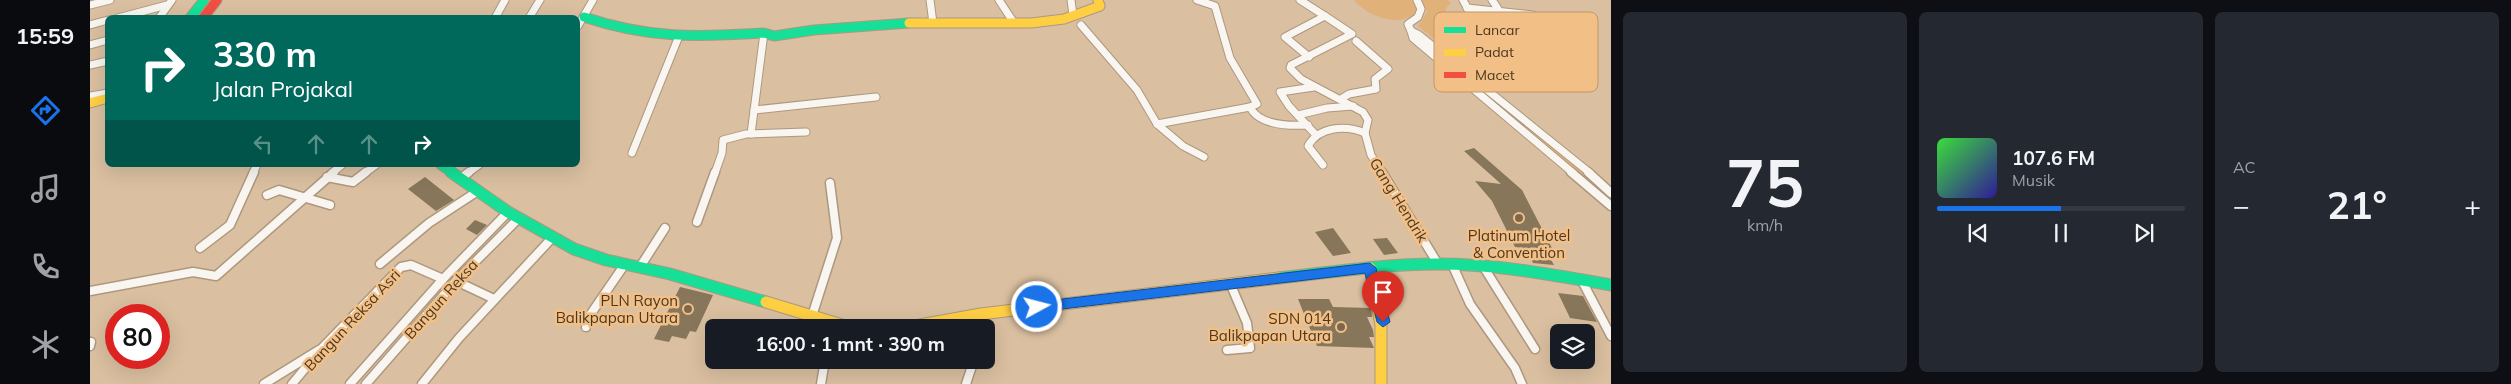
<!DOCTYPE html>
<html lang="id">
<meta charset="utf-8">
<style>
body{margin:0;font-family:Mulish,sans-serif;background:#242831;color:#f1f3f6;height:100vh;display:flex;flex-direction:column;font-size:19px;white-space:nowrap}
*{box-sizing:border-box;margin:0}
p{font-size:16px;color:#9ea1a6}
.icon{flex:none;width:28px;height:28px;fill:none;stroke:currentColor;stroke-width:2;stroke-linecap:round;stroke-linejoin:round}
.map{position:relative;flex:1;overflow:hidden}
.details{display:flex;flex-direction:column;gap:12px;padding:12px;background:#0d0f14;width:900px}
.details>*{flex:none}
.guide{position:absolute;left:15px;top:15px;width:475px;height:152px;border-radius:8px;box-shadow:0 5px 20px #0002;background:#00695c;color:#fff;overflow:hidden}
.fabs{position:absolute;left:1460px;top:324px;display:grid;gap:10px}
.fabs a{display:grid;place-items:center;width:45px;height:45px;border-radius:8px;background:#171b24;box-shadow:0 5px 20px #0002;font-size:25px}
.speed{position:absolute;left:15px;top:304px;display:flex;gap:10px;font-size:25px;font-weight:700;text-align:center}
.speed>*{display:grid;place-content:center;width:65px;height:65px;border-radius:50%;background:#171b24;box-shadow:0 5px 20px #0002;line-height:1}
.speed .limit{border:8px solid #d22;background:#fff;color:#111}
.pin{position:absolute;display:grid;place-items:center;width:42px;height:42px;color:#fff;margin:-51px -21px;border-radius:50% 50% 50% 0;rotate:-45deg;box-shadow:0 0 5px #0007}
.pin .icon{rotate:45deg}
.me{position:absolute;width:55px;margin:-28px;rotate:83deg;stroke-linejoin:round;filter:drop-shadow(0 0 4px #0008)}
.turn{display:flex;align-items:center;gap:18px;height:105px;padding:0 25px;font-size:22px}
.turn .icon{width:65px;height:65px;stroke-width:2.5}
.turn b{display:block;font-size:35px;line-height:42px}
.lanes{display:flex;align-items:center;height:48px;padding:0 25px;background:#0003;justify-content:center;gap:25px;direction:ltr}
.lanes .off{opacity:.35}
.big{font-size:38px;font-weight:700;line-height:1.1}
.details .card{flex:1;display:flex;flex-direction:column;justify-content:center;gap:8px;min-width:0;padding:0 18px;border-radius:8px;background:#242831}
.details .dial{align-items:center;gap:0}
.dial b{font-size:65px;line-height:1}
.song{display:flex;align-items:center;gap:15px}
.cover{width:60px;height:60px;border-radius:8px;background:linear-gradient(135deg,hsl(120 70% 55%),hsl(250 70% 35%))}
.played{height:5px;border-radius:2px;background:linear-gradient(90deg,#1a73e8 50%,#363941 50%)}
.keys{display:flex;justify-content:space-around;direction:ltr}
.heat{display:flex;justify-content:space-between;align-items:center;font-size:28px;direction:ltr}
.details .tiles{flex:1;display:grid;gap:12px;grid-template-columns:repeat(3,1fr)}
.trip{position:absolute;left:615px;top:319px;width:290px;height:50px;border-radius:8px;background:#171b24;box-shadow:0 5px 20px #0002;font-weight:700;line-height:50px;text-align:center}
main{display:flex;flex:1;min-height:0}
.menu{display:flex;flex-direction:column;width:90px;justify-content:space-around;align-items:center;background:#090b0e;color:#9ea1a6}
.menu .icon{width:35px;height:35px}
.menu .active{color:#1a73e8}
.menu b{font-size:22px;color:#f1f3f6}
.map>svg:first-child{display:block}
</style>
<main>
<nav class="menu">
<b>15:59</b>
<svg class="icon active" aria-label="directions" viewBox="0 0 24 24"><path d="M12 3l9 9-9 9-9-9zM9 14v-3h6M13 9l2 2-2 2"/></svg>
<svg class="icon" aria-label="music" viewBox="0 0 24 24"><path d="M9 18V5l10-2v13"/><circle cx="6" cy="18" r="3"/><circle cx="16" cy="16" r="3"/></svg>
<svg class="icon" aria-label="phone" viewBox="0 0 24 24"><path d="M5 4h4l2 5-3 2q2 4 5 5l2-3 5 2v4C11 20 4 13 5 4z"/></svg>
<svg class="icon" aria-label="climate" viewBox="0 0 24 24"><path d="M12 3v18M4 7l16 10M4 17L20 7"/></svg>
</nav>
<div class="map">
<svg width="1521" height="384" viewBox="0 0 1521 384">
<rect width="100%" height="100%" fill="#dabfa0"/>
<!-- green -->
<g fill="#e0b179">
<path d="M1264 0H1323L1327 7 1326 12C1309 29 1277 16 1264 0Z"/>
<path d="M1332 0H1358L1361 3 1356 8 1357 20 1350 29 1354 35 1344 39 1328 26 1337 12Z"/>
<path d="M1330 38 1457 140 1521 196V203Z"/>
</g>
<!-- building -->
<g fill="#87765a">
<path d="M1384 148 1432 190 1464 252 1456 251 1464 265 1443 263 1436 248 1425 247 1402 201 1385 181 1411 184 1374 151Z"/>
<path d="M335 177 364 200 346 211 318 189Z"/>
<path d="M385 220 397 225 387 235 376 229Z"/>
<path d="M1243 228 1261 253 1243 256 1225 232Z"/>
<path d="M1297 238 1308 253 1294 255 1283 239Z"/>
<path d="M590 287 623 295 606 332 600 331 596 339 582 336 579 342 564 339Z"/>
<path d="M1468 293 1493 296 1507 322 1480 318Z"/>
<path d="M1208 299H1239L1243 307 1281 308 1282 317H1277L1283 330 1284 337H1279L1284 348 1227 346Z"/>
</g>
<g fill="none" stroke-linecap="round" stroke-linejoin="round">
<defs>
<g id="street-far1">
<path d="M840 0 843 23"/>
<path d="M909 0 924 23"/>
<path d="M981 0 983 15"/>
<path d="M1107 0 1125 6 1140 58 1167 104 1160 107C1169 126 1200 126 1218 125"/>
<path d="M1210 0 1235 16 1195 37 1219 57"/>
<path d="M0 5 20 0"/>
<path d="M1377 8 1443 15 1445 31 1428 29"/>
<path d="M1235 16 1262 34 1201 65 1200 68 1211 79 1273 112 1278 120 1275 133"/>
<path d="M28 18 77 5"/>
<path d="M69 18 82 0"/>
<path d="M405 18 415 0"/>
<path d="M439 18 450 0"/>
<path d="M0 25 18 20"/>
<path d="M991 25 1047 90 1067 124 1093 146 1114 157"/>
<path d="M488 26 503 0"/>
<path d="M1321 31 1318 24 1328 17 1331 9 1327 0"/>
<path d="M0 45 18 40"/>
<path d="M1358 47 1432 75"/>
<path d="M1356 48 1375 34 1379 11 1373 0"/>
<path d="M1395 61C1420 48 1418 20 1402 0"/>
<path d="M0 65 18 61"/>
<path d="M1224 87 1190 92 1199 106 1226 135"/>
<path d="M0 96 18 93"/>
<path d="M1251 99 1259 94 1286 89 1285 79 1298 69 1266 41"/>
<path d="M664 110 786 97"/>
<path d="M1208 115 1237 108 1263 106"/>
<path d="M1067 124 1160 107"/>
<path d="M661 134 674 33"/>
<path d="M542 153 589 36"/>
<path d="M1233 165 1218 146C1229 126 1256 125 1275 133L1281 155 1292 173"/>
<path d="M163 173 167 165"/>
<path d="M242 173 252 165"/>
<path d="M275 173 286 165"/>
<path d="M378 173 389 165"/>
<path d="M625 173 632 153 633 140 656 134 716 132"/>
<path d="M1483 173 1323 38 1321 31 1329 35 1500 173"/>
</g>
<g id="street">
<path d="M1292 172 1348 264"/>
<path d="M1481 172 1521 206"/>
<path d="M1498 172 1521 193"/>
<path d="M237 177 263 182 276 172"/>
<path d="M370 179 379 172"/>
<path d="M177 195 189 190 240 205"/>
<path d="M607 222 625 172"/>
<path d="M110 248 140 225 164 172"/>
<path d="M290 264 339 223 388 191"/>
<path d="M1362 264 1380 304 1425 368 1432 384"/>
<path d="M1393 266 1445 349"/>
<path d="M550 267 575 228"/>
<path d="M1491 279 1521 336"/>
<path d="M366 281 404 299"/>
<path d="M0 291 103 272 126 276 244 172"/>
<path d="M891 314V328"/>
<path d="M722 316 747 238 740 183"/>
<path d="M496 327 498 318 535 264"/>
<path d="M0 346 1 342"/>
<path d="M1137 350 1160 348 1157 323 1140 283"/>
<path d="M174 384 229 350"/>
<path d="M202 384 232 348 311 267 321 265 353 279"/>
<path d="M260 384 353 279 418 212"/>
<path d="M276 384 366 281 429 218"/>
<path d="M332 384 369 338 462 238"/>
<path d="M731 384 735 360"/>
<path d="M876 384 884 360"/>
</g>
<g id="fast-far1">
<path d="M494 17C559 39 607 37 674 33L684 36 724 30 819 23"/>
<path d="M100 18 114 0"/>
<path d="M351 165 363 173"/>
</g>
<g id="fast">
<path d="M361 172 418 212 484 249 516 260 580 274 676 302"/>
<path d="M1189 278C1242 272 1295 264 1348 264 1406 264 1464 275 1521 285"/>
</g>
<g id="slow-far1">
<path d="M819 23H941L974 19 1010 6 1008 0"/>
<path d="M0 103 18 98"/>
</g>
<g id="slow">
<path d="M1280 268 1291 325V384"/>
<path d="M676 302 762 328"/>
<path d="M769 328 819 327 891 314 1189 278"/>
</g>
<path id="jam" d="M113 18 127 0"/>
</defs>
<!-- street-far1 casing -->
<use href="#street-far1" stroke="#ad987f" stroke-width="9"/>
<!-- street casing -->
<use href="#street" stroke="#ad987f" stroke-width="11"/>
<!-- fast-far1 casing -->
<use href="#fast-far1" stroke="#ad987f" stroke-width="11"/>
<!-- fast casing -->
<use href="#fast" stroke="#ad987f" stroke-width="13"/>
<!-- slow-far1 casing -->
<use href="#slow-far1" stroke="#ad987f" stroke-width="11"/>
<!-- slow casing -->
<use href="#slow" stroke="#ad987f" stroke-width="13"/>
<!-- jam casing -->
<use href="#jam" stroke="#ad987f" stroke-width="11"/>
<!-- street-far1 -->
<use href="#street-far1" stroke="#f9f5f1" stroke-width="7"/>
<!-- street -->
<use href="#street" stroke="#f9f5f1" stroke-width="8"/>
<!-- fast-far1 -->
<use href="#fast-far1" stroke="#16e098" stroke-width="9"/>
<!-- fast -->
<use href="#fast" stroke="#16e098" stroke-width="11"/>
<!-- slow-far1 -->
<use href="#slow-far1" stroke="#ffcf43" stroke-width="9"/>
<!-- slow -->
<use href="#slow" stroke="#ffcf43" stroke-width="11"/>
<!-- jam -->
<use href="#jam" stroke="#f24e42" stroke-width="9"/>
</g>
<!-- route -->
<path fill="#1a73e8" stroke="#114b97" d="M1280 263 1286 268 1300 322 1293 327 1287 322 1275 273 947 312 940 307 947 302Z"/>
<!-- markers -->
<g fill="#7e674d" stroke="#f2c087" stroke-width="2">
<circle cx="1429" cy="218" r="5"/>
<circle cx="598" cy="309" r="5"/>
<circle cx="1251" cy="327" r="5"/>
</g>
<g text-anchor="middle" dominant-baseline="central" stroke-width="5" stroke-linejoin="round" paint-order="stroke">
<!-- street labels -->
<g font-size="15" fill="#4c3820" stroke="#f2c087">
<text transform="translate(1309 200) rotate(58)">Gang Hendrik</text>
<text transform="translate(351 299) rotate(-48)">Bangun Reksa</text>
<text transform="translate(262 320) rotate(-47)">Bangun Reksa Asri</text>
</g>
<!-- poi labels -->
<g font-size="15" fill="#4c3820" stroke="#f2c087" text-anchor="end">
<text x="1429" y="235" text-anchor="middle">Platinum Hotel<tspan x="1429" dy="17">&amp; Convention</tspan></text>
<text x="588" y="300">PLN Rayon<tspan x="588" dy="17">Balikpapan Utara</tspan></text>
<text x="1241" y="318">SDN 014<tspan x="1241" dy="17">Balikpapan Utara</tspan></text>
</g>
</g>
<!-- legend -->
<rect x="1344" y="12" width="164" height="80" rx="8" fill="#f2c087" stroke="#c09768" stroke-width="1"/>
<rect x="1354" y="27" width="22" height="6" fill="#16e098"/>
<rect x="1354" y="49" width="22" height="7" fill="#ffcf43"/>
<rect x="1354" y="72" width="22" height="6" fill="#f24e42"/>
<g font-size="14" fill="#4c3820">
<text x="1385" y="35">Lancar</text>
<text x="1385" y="57">Padat</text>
<text x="1385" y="80">Macet</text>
</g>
</svg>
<div class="fabs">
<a><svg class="icon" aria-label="layers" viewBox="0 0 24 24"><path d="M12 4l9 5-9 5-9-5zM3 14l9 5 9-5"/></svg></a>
</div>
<div class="speed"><div class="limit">80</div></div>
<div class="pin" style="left:1293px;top:322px;background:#d93025"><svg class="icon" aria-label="arrive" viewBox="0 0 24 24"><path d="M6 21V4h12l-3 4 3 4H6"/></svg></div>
<svg class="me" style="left:947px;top:307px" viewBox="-20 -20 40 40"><circle r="17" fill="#1a73e8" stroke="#fff" stroke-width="3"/><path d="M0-11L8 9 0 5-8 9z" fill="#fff"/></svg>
<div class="trip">16:00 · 1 mnt · 390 m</div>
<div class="guide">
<div class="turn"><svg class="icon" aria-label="right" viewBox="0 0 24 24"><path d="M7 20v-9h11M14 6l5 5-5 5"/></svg><div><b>330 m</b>Jalan Projakal</div></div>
<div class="lanes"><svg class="icon off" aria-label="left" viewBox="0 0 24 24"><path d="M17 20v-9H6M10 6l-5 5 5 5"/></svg><svg class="icon off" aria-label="ahead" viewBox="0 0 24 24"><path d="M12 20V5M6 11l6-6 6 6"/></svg><svg class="icon off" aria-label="ahead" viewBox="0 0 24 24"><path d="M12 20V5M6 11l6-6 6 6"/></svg><svg class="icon" aria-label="right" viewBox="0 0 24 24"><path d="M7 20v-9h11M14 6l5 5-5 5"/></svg></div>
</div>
</div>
<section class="details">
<div class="tiles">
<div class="card dial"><b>75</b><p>km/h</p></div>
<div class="card">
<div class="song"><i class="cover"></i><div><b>107.6 FM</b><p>Musik</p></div></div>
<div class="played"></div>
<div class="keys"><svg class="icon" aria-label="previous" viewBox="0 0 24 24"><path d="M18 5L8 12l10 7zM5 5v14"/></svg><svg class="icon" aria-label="pause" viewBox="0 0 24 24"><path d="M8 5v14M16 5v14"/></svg><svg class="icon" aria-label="next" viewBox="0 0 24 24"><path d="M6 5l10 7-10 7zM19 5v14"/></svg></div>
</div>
<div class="card"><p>AC</p>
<div class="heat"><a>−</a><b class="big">21°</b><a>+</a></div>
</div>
</div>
</section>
</main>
